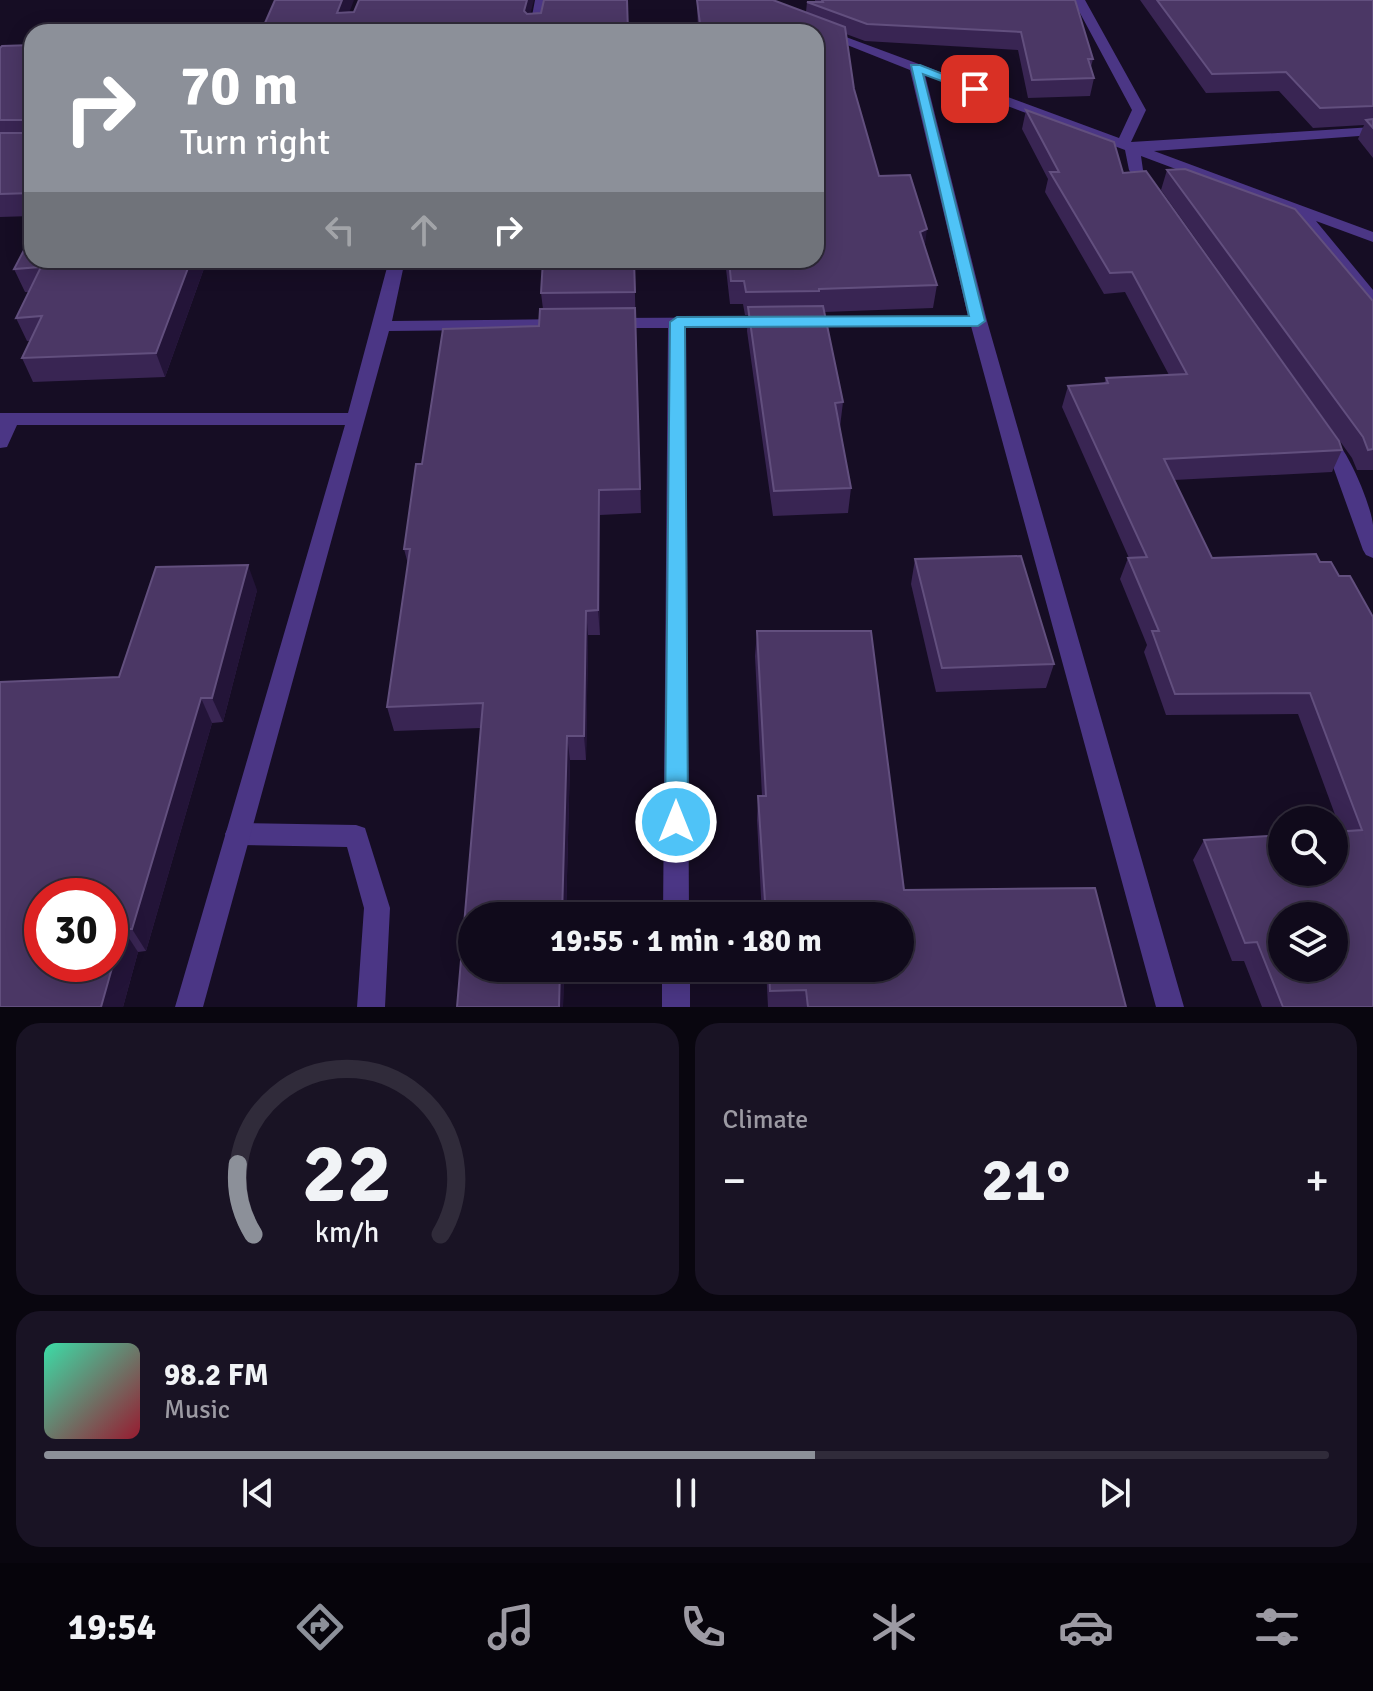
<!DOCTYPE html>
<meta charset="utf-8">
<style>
body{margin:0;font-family:Signika,sans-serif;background:#191324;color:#f1f3f6;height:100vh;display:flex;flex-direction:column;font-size:30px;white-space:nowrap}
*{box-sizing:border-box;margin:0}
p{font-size:26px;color:#9c9aa3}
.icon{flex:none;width:44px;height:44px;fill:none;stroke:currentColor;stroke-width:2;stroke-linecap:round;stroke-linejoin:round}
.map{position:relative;height:1007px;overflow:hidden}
.sheet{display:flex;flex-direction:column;gap:16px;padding:16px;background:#09060f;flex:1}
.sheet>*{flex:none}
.guide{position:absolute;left:24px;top:24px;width:800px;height:244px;border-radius:24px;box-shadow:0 4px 20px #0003,0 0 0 2px #302b3a;background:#8c9099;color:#fff;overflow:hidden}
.tools{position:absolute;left:1268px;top:806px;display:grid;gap:16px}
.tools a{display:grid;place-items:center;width:80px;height:80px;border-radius:50%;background:#100a1b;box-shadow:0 4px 20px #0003,0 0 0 2px #302b3a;font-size:40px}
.speed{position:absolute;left:24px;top:878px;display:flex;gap:16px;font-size:40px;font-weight:700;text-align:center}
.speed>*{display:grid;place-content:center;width:104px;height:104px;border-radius:50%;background:#100a1b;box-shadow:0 4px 20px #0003,0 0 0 2px #302b3a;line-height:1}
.speed .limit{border:12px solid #d22;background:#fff;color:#111}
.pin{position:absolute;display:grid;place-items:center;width:68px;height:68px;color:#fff;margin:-34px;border-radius:16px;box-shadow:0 4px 12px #0006}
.me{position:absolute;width:88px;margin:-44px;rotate:0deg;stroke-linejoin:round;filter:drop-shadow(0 0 6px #0008)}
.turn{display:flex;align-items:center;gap:28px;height:168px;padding:0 24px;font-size:36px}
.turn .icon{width:104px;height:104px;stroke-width:2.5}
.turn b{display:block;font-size:56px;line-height:68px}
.lanes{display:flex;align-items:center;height:76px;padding:0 24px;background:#0003;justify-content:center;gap:40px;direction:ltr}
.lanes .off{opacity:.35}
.big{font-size:60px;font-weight:700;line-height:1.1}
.sheet .widget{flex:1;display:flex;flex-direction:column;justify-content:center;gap:12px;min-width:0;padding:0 28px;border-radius:24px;background:#191324}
.sheet .dial{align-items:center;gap:0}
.dial svg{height:208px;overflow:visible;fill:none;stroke:#302b3a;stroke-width:7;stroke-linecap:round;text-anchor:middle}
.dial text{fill:#f1f3f6;stroke:none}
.song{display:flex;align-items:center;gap:24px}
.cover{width:96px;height:96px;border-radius:12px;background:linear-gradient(135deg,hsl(160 70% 55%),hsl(350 70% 35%))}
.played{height:8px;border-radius:4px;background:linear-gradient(90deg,#8c9099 60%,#302b3a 60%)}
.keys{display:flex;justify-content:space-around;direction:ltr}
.heat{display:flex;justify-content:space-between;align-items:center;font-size:44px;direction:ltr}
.sheet .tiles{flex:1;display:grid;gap:16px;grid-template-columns:1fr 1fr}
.widget:last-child{grid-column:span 2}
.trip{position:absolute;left:458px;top:902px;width:456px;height:80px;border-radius:40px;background:#100a1b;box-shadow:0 4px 20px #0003,0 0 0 2px #302b3a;font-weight:700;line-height:80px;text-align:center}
.tab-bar{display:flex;height:128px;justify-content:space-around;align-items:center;background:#06040b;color:#9c9aa3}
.tab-bar .icon{width:56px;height:56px}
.tab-bar .current{color:#8c9099}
.tab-bar b{font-size:36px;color:#f1f3f6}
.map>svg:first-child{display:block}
</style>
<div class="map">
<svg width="1373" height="1007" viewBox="0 0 1373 1007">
<rect width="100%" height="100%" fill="#160d24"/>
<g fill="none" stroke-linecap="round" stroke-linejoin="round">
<!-- service -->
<path fill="#4b3685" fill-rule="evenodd" d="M238 823 356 825 365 828 390 908 385 1007H357L364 908 347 847 238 845 229 842 225 834 229 826Z"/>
<!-- minor -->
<g fill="#4b3685" fill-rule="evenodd">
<path d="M535 0H547L541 32H529Z"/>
<path d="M1073 0H1085L1146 110 1131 142 1373 127V135L1154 151 1373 232V242L1316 221 1373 290V306L1367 305 1303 228 1299 215 1141 156 1143 170 1161 193 1158 196H1148L1129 170 1125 150 925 75 987 321 1184 1007H1156L971 326 686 328 689 916H663L668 328H610L601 323 610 318 968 316 910 70 817 33 827 30 1119 138 1132 110Z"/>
<path d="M389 260H405L392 321 566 319 575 324 566 329 389 331 203 1007H175L345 425H17L7 447 0 448V413H348Z"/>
<path d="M1323 430C1343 435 1371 504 1373 525 1373 536 1373 547 1373 558L1366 555 1363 550 1331 461 1314 436Z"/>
<rect x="662" y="968" width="28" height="39"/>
</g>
</g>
<!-- wall -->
<g fill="#392553">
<path d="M697 0 806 12 807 2H815V0H1075L1093 59 1091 67 1094 78 1090 96 1028 98 1018 50 865 41 846 34 854 89 879 176 925 247 937 285 933 308 824 312 843 402 840 427 851 488 848 513 773 516 747 331 748 315H745L743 304H730L725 260H816V32H698Z"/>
<path d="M1140 0H1373V158L1358 139 1364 125 1313 128 1279 91 1206 93Z"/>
<path d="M32 45V216L0 217V48Z"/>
<path d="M1026 110 1123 173 1342 450 1332 472 1174 480 1212 558 1320 562 1339 576H1350L1373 1007H1262L1244 961H1232L1193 860 1204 840 1341 831 1298 714 1166 715 1144 652 1147 645 1120 579 1128 558H1129L1062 407 1068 386 1104 384 1106 378 1169 375 1125 292 1104 294 1045 192 1048 179 1022 129Z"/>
<path d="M1167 170 1373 301V470H1357L1352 458 1161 190Z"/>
<path d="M207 260 165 377 33 382 22 358 30 341H27L16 318 29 292H25L14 269Z"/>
<path d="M543 260H634L641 513 600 515V635H588L586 760H570L566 916H472V968H564L563 1007H457L481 728 394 731 387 707 408 564 404 549 416 464H422L443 329 539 326 540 309H543L541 293Z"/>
<path d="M915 559 1054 664 1046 688 936 692 911 584Z"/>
<path d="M257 590 223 722 212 723 146 951 138 952 123 1007H0Z"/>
<path d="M757 631 904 890 1126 1007H768L766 968H900V916H762L757 820 758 796H762L755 656Z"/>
</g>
<!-- shaded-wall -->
<g fill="#231438">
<path d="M342 0H354L342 32 337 13Z"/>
<path d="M527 0H534L526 31 524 11Z"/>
<path d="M927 229 924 252 920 232Z"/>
<path d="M191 260H207L165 377 156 353Z"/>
<path d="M599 490 600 515V635L598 610Z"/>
<path d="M248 565 257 590 223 722 212 698Z"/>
<path d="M586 611 588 635 586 760 584 736Z"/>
<path d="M201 698 212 723 146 951 132 929Z"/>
<path d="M567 736 570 760 566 916H562Z"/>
<path d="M123 929 138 952 123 1007H101Z"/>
<path d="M560 968H564L563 1007H559Z"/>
</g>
<!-- building -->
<g fill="#4b3765" stroke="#624f7e" stroke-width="2" fill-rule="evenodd">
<path d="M275 0H342L337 13 354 12 359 0H527L524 11 527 14 541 13 544 0H627L628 32H261Z"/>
<path d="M697 0H773L845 27 854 89 879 176 910 175 927 229 920 232 937 285 819 289V291L746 292 744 281H731L729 260H816V32H701Z"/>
<path d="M822 0H1075L1093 59H1088L1094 78 1032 80 1021 32 867 24 807 2H823Z"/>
<path d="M1157 0H1373V106L1320 108 1286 72 1212 74Z"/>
<path d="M32 45V193L0 194V133H25L26 123 23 120H0V48L2 46Z"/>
<path d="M1026 110 1114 142 1123 173 1146 171 1339 441 1342 450 1164 459 1212 558 1316 554 1320 562H1331L1339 576H1350L1373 617V1007H1283L1257 942 1245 943 1204 840 1282 835V872H1334V832L1362 830 1310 693 1175 694 1152 631H1159L1128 558 1147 557 1068 386 1108 383 1106 378 1187 374 1132 272 1110 273 1050 172H1059ZM1282 916H1334V968H1282Z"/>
<path d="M1373 119V128L1366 120Z"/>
<path d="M1185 169 1295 209 1373 301V449L1368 450 1363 437 1167 170Z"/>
<path d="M32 235V260H191L156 353 22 358 42 316 16 318 41 267 14 269Z"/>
<path d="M543 260H634L635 292 541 293Z"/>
<path d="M823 306 843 402 835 403 851 488 774 491 748 307Z"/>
<path d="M635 308 640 489 599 490 598 610 586 611 584 736H567L562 916H472V968H560L559 1007H457L483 703 387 707 410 549H404L416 464H422L443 329 539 326 540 309Z"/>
<path d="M1021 556 1054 664 942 668 915 559Z"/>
<path d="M248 565 212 698H201L132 929H123L101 1007H0V682L119 677 156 567ZM42 896H110V964H42Z"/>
<path d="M757 631H871L904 890 1095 888 1126 1007H808L806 990 770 991 769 968H900V916H766L758 796H766Z"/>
</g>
<!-- route -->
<path fill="#4fc3f7" stroke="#337fa1" stroke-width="2" d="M911 65H920L981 89 971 92 923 74 985 321 978 326 685 327 688 822 684 829 676 832 668 829 665 822 670 322 677 317 969 316Z"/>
</svg>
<div class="tools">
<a><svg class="icon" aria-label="search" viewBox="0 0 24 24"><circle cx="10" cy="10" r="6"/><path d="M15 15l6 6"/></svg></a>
<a><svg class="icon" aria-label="layers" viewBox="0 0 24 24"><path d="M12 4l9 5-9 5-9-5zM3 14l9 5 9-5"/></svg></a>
</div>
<div class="speed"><div class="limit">30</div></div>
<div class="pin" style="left:975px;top:89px;background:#d93025"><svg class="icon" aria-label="arrive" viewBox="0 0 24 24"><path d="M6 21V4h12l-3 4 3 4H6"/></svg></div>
<svg class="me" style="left:676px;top:822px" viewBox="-20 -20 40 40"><circle r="17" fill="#4fc3f7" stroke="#fff" stroke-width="3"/><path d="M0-11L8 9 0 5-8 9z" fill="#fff"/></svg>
<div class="trip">19:55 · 1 min · 180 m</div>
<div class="guide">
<div class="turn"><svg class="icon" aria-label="right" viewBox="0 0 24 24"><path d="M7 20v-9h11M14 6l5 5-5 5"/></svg><div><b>70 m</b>Turn right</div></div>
<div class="lanes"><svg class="icon off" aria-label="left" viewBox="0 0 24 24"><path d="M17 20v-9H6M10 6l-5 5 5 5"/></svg><svg class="icon off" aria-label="ahead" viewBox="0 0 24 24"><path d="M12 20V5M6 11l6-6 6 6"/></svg><svg class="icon" aria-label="right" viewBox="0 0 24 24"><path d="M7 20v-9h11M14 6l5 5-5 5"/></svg></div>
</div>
</div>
<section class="sheet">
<div class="tiles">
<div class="widget dial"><svg viewBox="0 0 100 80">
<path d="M14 69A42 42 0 1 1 86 69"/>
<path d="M14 69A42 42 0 0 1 8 42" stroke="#8c9099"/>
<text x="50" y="56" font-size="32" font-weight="700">22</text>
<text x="50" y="72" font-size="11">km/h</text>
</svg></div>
<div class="widget"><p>Climate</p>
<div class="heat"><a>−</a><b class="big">21°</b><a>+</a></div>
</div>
<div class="widget">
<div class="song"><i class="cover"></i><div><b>98.2 FM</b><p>Music</p></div></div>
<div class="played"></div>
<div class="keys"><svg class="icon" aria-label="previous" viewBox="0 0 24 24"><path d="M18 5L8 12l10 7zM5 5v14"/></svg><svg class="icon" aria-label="pause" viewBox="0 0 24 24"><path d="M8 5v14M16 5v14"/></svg><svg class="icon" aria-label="next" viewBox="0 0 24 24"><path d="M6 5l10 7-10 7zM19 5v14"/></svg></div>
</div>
</div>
</section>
<nav class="tab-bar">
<b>19:54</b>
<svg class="icon current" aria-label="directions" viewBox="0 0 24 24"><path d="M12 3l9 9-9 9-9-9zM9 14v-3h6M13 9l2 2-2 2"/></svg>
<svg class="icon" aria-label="music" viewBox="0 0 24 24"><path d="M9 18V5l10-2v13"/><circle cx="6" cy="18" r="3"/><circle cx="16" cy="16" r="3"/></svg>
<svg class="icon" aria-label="phone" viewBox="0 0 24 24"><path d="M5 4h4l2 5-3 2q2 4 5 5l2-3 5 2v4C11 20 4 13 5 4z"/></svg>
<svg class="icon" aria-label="climate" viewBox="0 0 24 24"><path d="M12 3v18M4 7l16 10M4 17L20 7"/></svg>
<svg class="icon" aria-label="car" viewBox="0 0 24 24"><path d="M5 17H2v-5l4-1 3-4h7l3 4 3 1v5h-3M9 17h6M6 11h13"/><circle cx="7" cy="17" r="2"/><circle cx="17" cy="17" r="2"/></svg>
<svg class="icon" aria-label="filters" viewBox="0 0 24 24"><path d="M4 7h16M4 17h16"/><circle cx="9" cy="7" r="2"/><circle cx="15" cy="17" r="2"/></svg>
</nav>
